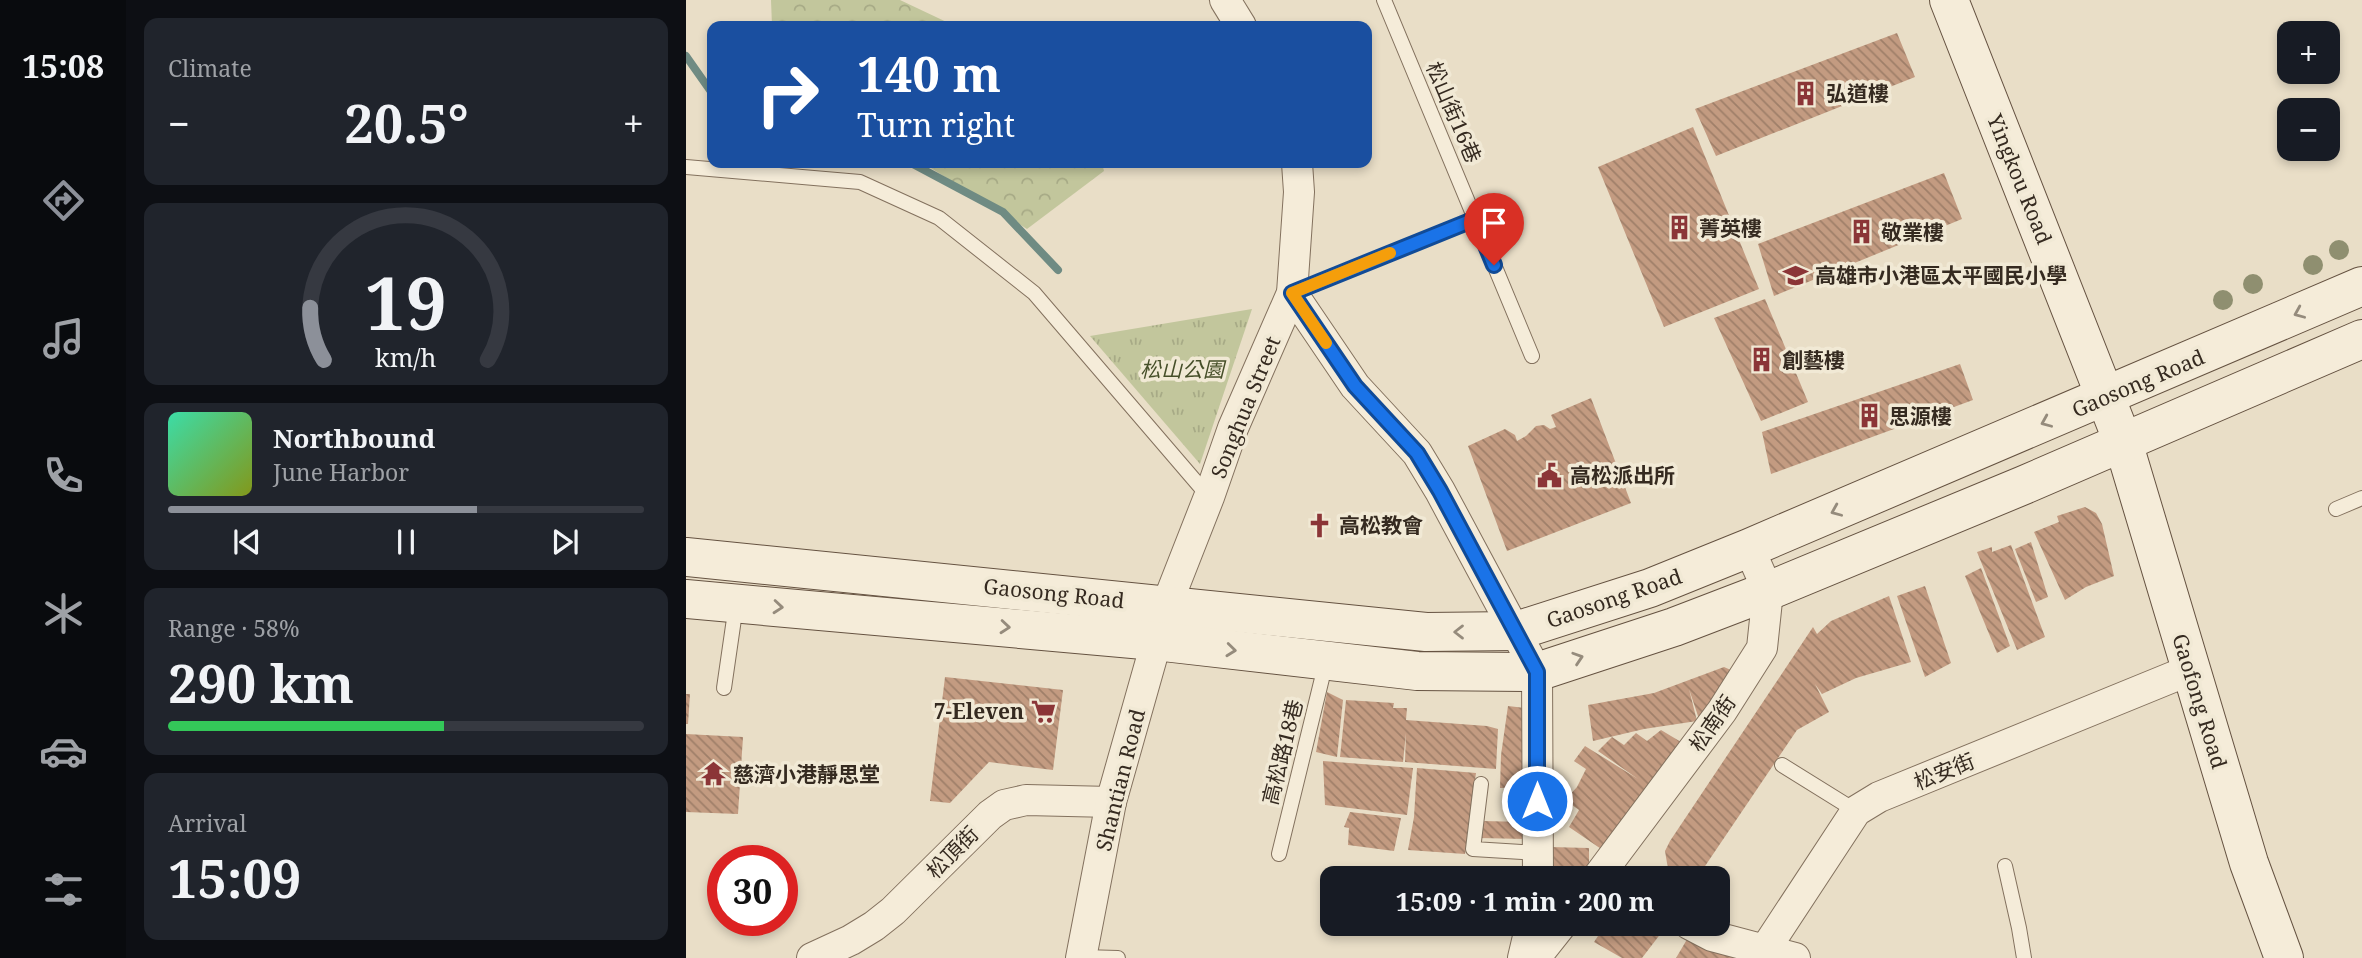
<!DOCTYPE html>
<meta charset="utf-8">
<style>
body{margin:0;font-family:"Noto Serif","Noto Sans TC",serif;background:#20242c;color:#f1f3f6;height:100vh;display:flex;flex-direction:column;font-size:26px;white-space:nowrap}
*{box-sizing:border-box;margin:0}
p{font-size:23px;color:#9ea1a6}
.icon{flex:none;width:38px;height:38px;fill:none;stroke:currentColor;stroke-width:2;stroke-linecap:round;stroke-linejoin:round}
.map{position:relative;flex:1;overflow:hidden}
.sheet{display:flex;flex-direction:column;gap:18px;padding:18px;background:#0d0f14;width:560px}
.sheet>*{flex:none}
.hud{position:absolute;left:21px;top:21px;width:665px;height:147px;border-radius:14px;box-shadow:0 4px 10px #0003;background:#1a4fa0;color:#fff;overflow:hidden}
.tools{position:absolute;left:1591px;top:21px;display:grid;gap:14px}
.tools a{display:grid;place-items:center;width:63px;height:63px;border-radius:14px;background:#171b24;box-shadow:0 4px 10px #0003;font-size:35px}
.speed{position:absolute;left:21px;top:845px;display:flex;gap:14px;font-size:35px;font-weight:700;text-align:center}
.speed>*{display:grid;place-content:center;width:91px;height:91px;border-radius:50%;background:#171b24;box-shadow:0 4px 10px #0003;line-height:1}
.speed .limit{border:10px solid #d22;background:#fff;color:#111}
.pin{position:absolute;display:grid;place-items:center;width:60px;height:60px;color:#fff;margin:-72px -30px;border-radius:50% 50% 50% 0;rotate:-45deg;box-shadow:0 0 7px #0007}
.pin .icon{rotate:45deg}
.me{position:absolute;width:77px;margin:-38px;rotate:0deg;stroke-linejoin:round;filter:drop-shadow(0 0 5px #0008)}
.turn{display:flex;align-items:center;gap:24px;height:147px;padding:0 35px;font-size:32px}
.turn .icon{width:91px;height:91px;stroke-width:2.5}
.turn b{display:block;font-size:49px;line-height:60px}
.big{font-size:52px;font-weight:700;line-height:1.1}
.sheet .widget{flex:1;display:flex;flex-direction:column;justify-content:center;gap:10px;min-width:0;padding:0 24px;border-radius:14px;background:#20242c}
.sheet .dial{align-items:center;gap:0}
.dial svg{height:182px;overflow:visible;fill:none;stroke:#363941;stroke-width:7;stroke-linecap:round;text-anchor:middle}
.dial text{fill:#f1f3f6;stroke:none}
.song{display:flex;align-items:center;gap:21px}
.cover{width:84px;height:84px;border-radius:10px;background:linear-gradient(135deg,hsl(160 70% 55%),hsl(70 70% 35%))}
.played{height:7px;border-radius:4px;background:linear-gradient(90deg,#8c9099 65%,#363941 65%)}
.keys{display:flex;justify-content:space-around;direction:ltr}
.heat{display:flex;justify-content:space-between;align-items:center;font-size:38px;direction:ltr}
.charge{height:10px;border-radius:5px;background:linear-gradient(90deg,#34c759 58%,#363941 0)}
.trip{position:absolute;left:634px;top:866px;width:410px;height:70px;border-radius:14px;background:#171b24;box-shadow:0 4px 10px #0003;font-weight:700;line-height:70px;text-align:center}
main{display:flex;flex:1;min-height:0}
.dock{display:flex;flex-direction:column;width:126px;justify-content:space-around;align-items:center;background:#090b0e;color:#9ea1a6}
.dock .icon{width:49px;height:49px}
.dock .current{color:#8c9099}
.dock b{font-size:32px;color:#f1f3f6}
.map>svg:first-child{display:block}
</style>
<main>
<nav class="dock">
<b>15:08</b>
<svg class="icon current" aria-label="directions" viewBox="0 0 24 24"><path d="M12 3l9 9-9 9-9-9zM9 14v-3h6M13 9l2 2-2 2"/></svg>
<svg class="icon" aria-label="music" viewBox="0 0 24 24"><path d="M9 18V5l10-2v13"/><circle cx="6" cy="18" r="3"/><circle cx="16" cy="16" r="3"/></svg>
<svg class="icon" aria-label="phone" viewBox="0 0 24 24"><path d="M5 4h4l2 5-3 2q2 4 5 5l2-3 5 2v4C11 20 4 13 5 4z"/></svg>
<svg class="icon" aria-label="climate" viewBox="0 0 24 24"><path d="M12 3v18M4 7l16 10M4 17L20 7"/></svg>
<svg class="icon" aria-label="car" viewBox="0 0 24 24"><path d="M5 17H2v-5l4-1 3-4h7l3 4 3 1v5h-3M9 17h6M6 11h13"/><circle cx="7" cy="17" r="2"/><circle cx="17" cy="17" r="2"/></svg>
<svg class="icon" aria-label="filters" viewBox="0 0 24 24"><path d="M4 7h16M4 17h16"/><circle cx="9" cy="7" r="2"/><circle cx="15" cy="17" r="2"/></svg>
</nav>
<section class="sheet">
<div class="widget"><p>Climate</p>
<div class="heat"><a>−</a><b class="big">20.5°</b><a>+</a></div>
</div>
<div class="widget dial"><svg viewBox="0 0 100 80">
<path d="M14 69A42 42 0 1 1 86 69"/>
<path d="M14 69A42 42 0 0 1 8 46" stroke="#8c9099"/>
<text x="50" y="56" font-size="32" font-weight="700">19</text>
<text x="50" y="72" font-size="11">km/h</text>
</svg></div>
<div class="widget">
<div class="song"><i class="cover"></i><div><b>Northbound</b><p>June Harbor</p></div></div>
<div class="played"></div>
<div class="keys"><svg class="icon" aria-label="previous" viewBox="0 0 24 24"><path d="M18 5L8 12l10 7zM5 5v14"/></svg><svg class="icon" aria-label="pause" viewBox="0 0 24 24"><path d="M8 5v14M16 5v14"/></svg><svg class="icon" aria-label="next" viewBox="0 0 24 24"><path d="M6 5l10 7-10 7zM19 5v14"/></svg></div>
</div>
<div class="widget"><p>Range · 58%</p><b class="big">290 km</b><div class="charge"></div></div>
<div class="widget"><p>Arrival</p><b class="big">15:09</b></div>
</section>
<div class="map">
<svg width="1676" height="958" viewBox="0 0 1676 958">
<defs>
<pattern id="forest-crowns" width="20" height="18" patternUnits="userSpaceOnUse" patternTransform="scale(1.75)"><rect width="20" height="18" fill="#c2c69c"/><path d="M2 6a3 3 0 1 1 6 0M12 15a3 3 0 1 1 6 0" fill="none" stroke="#a7aa86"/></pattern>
<pattern id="park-tufts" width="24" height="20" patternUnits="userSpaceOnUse" patternTransform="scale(1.75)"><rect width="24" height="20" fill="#c2c69c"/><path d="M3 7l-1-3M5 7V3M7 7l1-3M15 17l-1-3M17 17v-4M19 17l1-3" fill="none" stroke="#a7aa86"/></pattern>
<pattern id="building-back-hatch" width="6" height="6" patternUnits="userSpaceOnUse" patternTransform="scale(1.75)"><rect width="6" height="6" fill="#c39b81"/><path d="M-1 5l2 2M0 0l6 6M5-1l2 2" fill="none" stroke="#9f7f69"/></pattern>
</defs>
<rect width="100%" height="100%" fill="#e9dec7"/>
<!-- forest -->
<g fill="url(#forest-crowns)">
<path d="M85 0H214L269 26H86Z"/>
<path d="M237 163H416L418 171 341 229Z"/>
</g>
<!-- park -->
<path fill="url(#park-tufts)" d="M566 309 514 464 404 336Z"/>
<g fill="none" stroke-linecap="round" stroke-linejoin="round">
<!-- stream -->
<g stroke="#6f8b83" stroke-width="8">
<path d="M0 56 26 93"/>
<path d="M225 163 317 212 372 270"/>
</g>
</g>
<!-- building -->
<g fill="url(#building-back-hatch)">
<path d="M1211 33 1229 77 1030 156 1009 109Z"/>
<path d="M1007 127 1073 289 978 327 912 167Z"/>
<path d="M1258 173 1276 219 1088 296 1072 244Z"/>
<path d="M1079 299 1122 402 1075 421 1028 318Z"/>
<path d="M1274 364 1287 400 1085 474 1076 432Z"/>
<path d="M905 398 945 503 821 551 782 446 819 429 829 435 831 441 840 436 850 426 858 425 864 429 870 427 865 415Z"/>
<path d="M1399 507 1410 513 1416 524 1428 576 1400 587 1379 600 1348 532 1373 522 1371 516Z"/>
<path d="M1345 542 1362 597 1350 602 1329 549Z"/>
<path d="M1325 545 1359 637 1331 650 1291 552 1306 547V552Z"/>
<path d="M1295 568 1324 646 1311 653 1279 576Z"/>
<path d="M1239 586 1265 663 1239 677 1211 596Z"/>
<path d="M1203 596 1225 662 1170 678 1136 694 1129 684 1143 712 1111 730 1011 878H991L983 871 981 863 979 851 984 841 1127 627 1131 634 1145 621Z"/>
<path d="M1038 667 1047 671 1013 719 1003 689 1011 721 958 729 907 741 902 705 968 693Z"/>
<path d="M259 677 377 690 367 770 303 762 264 803 244 801Z"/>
<path d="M641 692 657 700 651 757 630 752Z"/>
<path d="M0 694H4L2 724H0Z"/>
<path d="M660 700 708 703 707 708H721L720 720 801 726 812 729 810 769 719 762 720 733 717 762 654 757Z"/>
<path d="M822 706 839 708 844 788H814L815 755Z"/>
<path d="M975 730 1005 748 924 855 883 827 893 810 879 800 891 787 900 769 888 761 899 746 952 779 912 751 926 737 938 745 950 733 961 741Z"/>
<path d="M0 734 57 737 52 814 0 812Z"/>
<path d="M637 761 727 768 721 815 639 805Z"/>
<path d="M731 768 790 773 779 854 722 850 728 817Z"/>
<path d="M664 812 715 818 708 851 662 845 663 828 658 827Z"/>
<path d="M796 821 842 822 843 839 793 838Z"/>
<path d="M864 847 903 848V878H865Z"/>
<path d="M920 924H982L956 958H936L908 942Z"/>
<path d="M1003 936 1068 958H990Z"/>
</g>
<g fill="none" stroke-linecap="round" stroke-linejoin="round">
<defs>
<g id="lane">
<path d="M698 0 846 356"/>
<path d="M0 167 174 182 253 218 348 293 523 497"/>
<path d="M606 293 789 219"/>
<path d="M1650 509 1676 498"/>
<path d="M38 688 50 605"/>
<path d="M1096 765 1170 811"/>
<path d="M795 784 787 849 851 853"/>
<path d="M593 854 640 662"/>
<path d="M1319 866 1333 928 1338 958"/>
<path d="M396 957 432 958"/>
</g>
<g id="street">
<path d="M539 0 555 26"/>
<path d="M606 293 669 386 731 453 754 491 851 672 852 878"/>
<path d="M911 878 1036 711 1076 648 1082 591 1063 548"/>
<path d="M1003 924 1026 936 1109 958"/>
<path d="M1078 951 1170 811 1193 797 1504 670"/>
<path d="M126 958 165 940 188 926 207 911 304 815 318 805 340 800 425 802"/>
<path d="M395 958 425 802 481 604 523 497 547 428 606 293 613 192 611 163"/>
<path d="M837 958 845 924"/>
<path d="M849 958 876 924"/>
</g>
<g id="secondary">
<path d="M1263 0 1437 442 1563 863 1598 958"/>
<path d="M0 557 740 632 830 631 964 588 1063 548 1676 286"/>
<path d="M0 599 469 641 731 671 851 672 988 627 1082 591 1338 485 1676 339"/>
</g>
</defs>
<!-- lane casing -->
<use href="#lane" stroke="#83715e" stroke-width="16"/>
<!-- street casing -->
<use href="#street" stroke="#83715e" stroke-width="32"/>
<!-- secondary casing -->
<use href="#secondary" stroke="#655241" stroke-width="40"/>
<!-- lane -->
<use href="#lane" stroke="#f5ecd9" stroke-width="14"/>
<!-- street -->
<use href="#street" stroke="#f5ecd9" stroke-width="30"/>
<!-- secondary -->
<use href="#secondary" stroke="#f5ecd9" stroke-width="38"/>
</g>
<!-- trees -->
<g fill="#8f8f70">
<circle cx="1653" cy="250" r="10"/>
<circle cx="1627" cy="265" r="10"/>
<circle cx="1567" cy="284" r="10"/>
<circle cx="1537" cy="300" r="10"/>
</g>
<!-- one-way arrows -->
<defs><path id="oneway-chevron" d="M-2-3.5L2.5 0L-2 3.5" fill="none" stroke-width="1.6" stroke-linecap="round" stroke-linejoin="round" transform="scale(1.75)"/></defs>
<g stroke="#958b7c">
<use href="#oneway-chevron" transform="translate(1613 313) rotate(157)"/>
<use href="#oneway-chevron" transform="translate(1360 422) rotate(157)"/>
<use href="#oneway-chevron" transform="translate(1150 511) rotate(157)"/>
<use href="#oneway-chevron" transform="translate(92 607) rotate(5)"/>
<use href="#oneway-chevron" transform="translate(319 627) rotate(5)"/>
<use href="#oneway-chevron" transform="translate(773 632) rotate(180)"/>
<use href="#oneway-chevron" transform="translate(545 650) rotate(6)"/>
<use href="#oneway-chevron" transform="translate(892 658) rotate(-18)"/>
</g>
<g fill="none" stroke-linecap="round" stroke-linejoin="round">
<defs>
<path id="route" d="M808 265 789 219 606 293 669 386 731 453 754 491 851 672V801"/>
</defs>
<!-- route casing -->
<use href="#route" stroke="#114b97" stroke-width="18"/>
<!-- route -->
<use href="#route" stroke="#1a73e8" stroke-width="12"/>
<!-- slow -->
<path stroke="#f59e0b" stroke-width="12" d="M640 343 606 293 704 253"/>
</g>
<!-- icons -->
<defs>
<symbol id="building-bare" viewBox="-9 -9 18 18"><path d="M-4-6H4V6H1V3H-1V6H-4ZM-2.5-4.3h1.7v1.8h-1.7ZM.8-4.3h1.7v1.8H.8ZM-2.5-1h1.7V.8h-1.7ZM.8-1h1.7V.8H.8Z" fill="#8b3537" stroke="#f1e9d5" stroke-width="2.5" paint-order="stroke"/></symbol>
<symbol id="school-bare" viewBox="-9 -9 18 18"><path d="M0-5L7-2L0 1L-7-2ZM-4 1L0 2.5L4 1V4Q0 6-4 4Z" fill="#8b3537" stroke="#f1e9d5" stroke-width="2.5" paint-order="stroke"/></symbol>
<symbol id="civic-bare" viewBox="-9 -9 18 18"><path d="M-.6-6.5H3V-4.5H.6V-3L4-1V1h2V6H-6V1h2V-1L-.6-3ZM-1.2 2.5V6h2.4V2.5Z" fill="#8b3537" stroke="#f1e9d5" stroke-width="2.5" paint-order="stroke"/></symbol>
<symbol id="church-bare" viewBox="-9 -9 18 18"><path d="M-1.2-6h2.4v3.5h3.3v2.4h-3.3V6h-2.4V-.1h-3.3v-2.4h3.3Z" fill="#8b3537" stroke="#f1e9d5" stroke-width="2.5" paint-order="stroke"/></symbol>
<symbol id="supermarket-bare" viewBox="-9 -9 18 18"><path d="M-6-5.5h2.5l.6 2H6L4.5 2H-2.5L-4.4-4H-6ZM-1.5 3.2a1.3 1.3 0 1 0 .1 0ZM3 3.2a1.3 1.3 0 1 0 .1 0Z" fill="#8b3537" stroke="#f1e9d5" stroke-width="2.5" paint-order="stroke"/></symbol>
<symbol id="temple-bare" viewBox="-9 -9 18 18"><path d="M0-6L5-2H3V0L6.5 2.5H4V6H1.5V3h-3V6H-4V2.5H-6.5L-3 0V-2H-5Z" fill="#8b3537" stroke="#f1e9d5" stroke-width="2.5" paint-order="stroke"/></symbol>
</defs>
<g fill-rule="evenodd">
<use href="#building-bare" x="1102" y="76" width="35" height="35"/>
<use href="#building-bare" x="976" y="210" width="35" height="35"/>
<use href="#building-bare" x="1158" y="214" width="35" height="35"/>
<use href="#school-bare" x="1092" y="258" width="35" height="35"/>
<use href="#building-bare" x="1058" y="342" width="35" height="35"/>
<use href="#building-bare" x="1166" y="398" width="35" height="35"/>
<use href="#civic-bare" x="846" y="458" width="35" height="35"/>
<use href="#church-bare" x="616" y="508" width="35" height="35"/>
<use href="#supermarket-bare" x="340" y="694" width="35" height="35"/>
<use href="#temple-bare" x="10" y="756" width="35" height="35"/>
</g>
<g text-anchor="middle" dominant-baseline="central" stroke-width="7" stroke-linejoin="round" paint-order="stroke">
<!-- poi labels -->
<g font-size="21" font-weight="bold" fill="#352a20" stroke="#f1e9d5" text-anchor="start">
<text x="1140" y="93">弘道樓</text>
<text x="1013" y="228">菁英樓</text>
<text x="1195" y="232">敬業樓</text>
<text x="1129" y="275">高雄市小港區太平國民小學</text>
<text x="1096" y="360">創藝樓</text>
<text x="1203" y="416">思源樓</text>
<text x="884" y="475">高松派出所</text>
<text x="653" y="525">高松教會</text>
<text x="338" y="711" text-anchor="end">7-Eleven</text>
<text x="47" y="774">慈濟小港靜思堂</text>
</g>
<!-- street labels -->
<g font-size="21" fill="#352a20" stroke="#f1e9d5">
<text transform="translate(768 112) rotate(67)">松山街16巷</text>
<text transform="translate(1334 179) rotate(68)">Yingkou Road</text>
<text transform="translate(1452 383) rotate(-23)">Gaosong Road</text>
<text transform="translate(559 407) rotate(-68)">Songhua Street</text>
<text transform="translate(368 593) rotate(6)">Gaosong Road</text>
<text transform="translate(928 598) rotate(-19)">Gaosong Road</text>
<text transform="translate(1514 701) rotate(73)">Gaofong Road</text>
<text transform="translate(1026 723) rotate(-55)">松南街</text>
<text transform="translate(596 752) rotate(-76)">高松路18巷</text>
<text transform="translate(1258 771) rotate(-22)">松安街</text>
<text transform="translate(434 780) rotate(-76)">Shantian Road</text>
<text transform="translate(266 852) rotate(-45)">松頂街</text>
</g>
<!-- park labels -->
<g font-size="21" font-style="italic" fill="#464f29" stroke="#f1e9d5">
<text x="496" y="369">松山公園</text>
</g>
</g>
</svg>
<div class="tools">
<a>+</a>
<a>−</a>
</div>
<div class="speed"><div class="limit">30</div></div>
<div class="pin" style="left:808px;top:265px;background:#d93025"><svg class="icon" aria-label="arrive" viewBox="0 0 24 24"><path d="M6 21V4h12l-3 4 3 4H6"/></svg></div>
<svg class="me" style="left:851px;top:801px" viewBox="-20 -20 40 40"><circle r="17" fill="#1a73e8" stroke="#fff" stroke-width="3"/><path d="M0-11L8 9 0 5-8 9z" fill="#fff"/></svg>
<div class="trip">15:09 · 1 min · 200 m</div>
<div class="hud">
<div class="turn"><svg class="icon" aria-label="right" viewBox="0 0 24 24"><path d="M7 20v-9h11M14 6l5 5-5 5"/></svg><div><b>140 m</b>Turn right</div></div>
</div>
</div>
</main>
